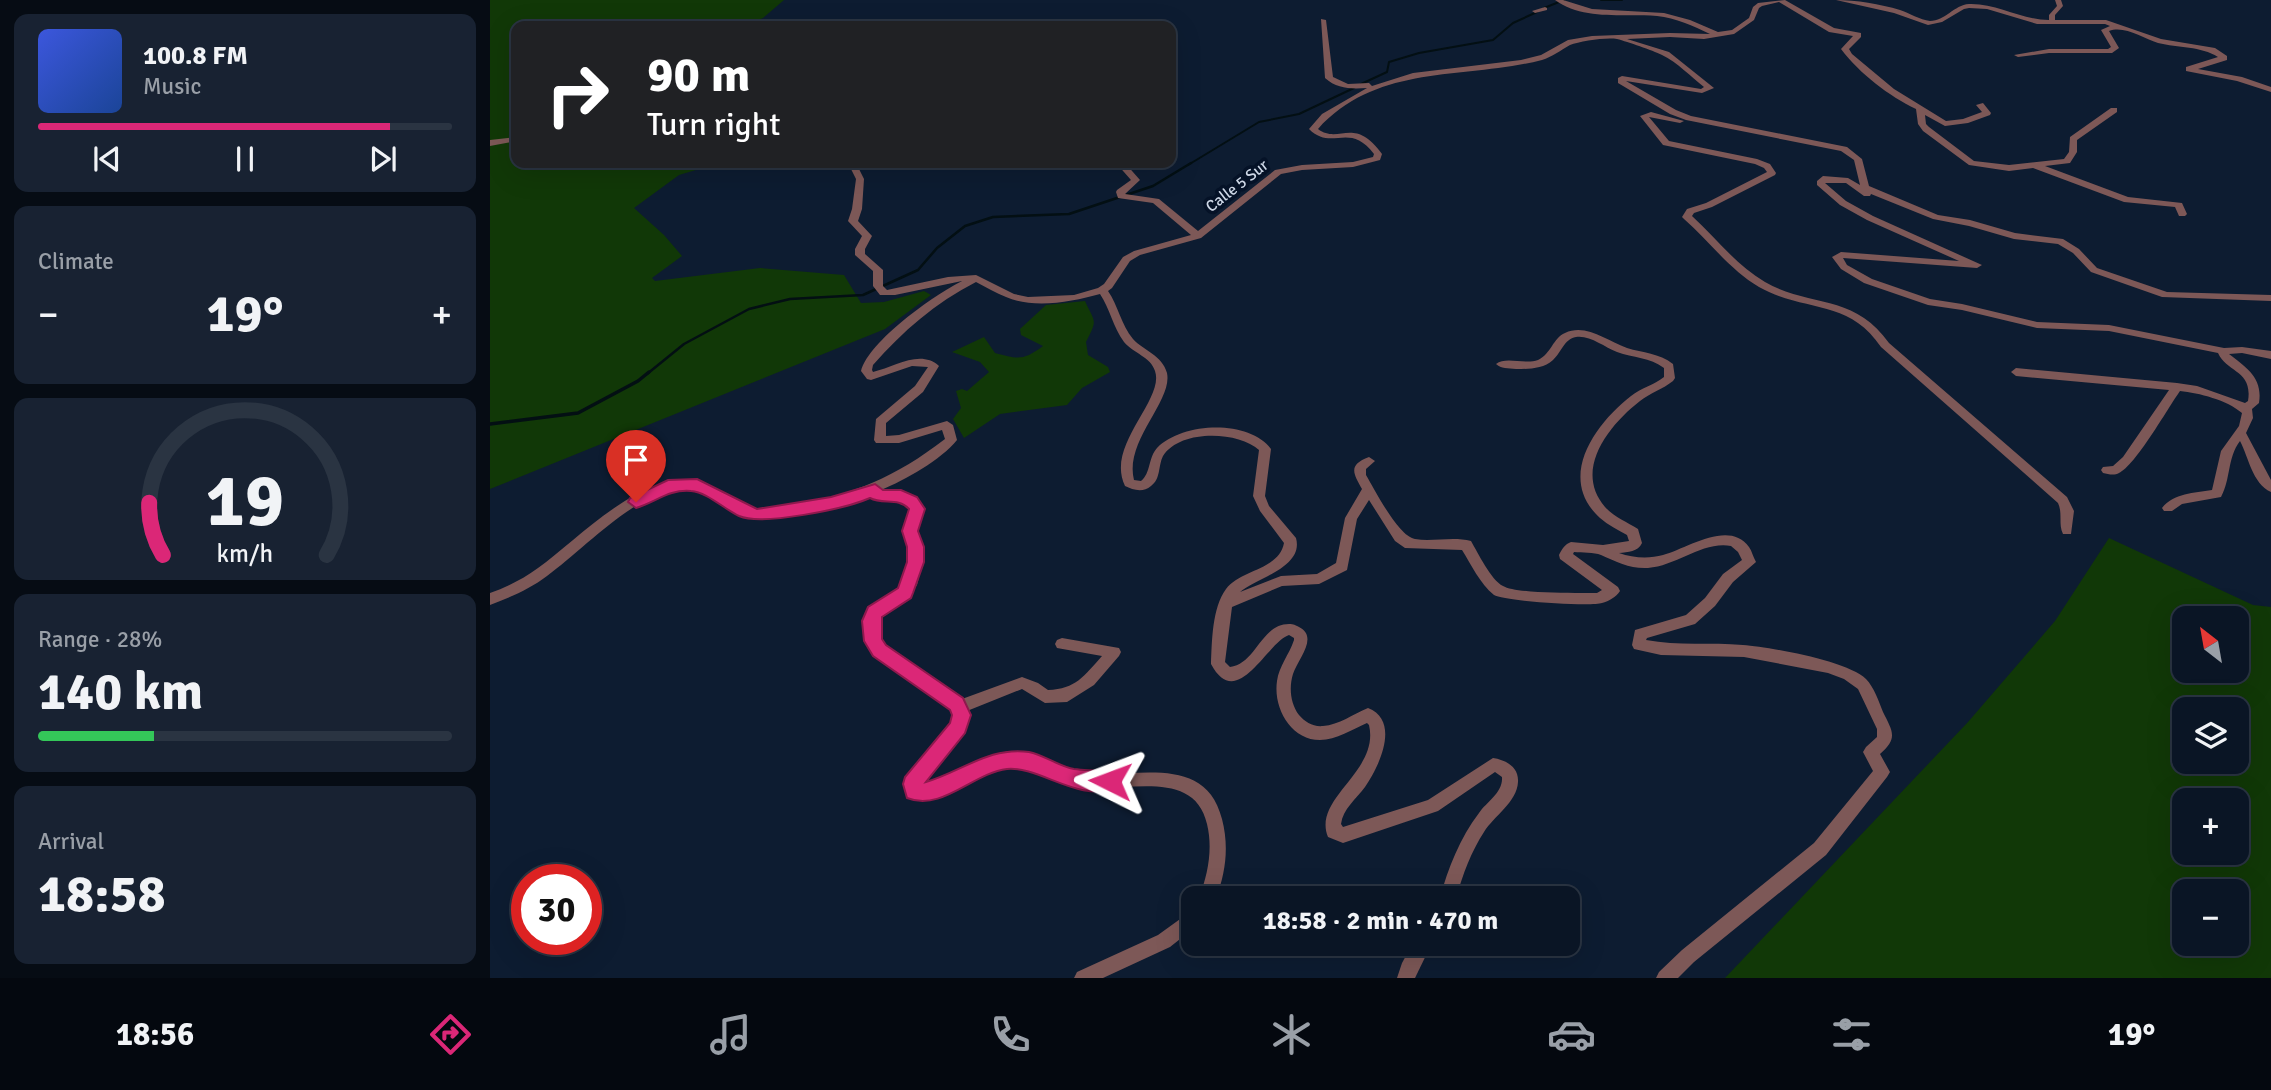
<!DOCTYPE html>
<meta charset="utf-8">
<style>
body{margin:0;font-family:Signika,sans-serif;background:#182232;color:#f1f3f6;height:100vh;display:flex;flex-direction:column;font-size:26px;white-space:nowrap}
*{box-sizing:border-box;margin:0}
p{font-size:23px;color:#999fa7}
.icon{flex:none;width:38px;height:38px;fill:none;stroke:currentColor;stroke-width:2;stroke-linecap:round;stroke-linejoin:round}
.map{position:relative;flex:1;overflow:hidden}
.side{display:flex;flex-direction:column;gap:14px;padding:14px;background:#060c14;width:490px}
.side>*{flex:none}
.banner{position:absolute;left:21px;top:21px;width:665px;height:147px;border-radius:14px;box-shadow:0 7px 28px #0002,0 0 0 2px #2a3442;background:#202124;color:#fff;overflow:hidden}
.needle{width:46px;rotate:329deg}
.fabs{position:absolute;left:1682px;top:606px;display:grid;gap:14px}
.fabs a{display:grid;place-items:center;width:77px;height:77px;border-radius:14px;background:#0a1525;box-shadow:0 7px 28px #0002,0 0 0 2px #2a3442;font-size:35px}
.speed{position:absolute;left:21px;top:864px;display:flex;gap:14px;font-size:35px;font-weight:700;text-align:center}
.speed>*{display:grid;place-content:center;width:91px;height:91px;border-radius:50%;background:#0a1525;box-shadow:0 7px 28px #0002,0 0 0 2px #2a3442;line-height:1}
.speed .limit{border:10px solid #d22;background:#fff;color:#111}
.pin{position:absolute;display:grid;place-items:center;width:60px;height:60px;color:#fff;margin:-72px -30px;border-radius:50% 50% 50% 0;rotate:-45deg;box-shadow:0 0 7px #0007}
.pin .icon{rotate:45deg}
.me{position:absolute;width:77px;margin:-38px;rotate:273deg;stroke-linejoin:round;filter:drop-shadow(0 0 5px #0008)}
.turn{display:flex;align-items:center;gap:24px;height:147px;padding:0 21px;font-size:32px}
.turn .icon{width:91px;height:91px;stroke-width:2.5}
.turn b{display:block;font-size:49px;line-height:60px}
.big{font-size:52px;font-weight:700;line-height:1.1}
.side .card{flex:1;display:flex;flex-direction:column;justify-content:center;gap:10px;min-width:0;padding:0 24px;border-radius:14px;background:#182232}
.side .dial{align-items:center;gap:0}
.dial svg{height:182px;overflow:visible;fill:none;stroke:#2a3442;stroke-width:7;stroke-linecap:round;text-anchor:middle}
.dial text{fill:#f1f3f6;stroke:none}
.song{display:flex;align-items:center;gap:21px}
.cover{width:84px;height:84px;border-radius:10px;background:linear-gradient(135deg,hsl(230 70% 55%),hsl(220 70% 35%))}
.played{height:7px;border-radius:4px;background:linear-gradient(90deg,#db2777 85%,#2a3442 85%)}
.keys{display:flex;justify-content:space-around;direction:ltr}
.heat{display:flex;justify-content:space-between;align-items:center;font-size:38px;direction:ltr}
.charge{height:10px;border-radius:5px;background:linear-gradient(90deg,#34c759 28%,#2a3442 0)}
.trip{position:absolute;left:691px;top:886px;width:399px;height:70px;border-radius:14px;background:#0a1525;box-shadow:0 7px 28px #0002,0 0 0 2px #2a3442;font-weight:700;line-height:70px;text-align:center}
.menu{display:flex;height:112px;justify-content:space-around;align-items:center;background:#04080f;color:#999fa7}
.menu .icon{width:49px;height:49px}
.menu .on{color:#db2777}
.menu b{font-size:32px;color:#f1f3f6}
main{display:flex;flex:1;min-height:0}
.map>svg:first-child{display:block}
</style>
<main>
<section class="side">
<div class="card">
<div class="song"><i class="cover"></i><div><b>100.8 FM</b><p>Music</p></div></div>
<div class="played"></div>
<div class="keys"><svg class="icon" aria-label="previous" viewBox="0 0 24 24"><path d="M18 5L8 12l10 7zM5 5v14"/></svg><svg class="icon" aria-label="pause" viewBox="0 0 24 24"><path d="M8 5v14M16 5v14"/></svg><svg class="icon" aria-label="next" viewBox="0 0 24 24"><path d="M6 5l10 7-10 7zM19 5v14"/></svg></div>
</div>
<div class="card"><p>Climate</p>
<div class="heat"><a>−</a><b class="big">19°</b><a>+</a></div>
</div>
<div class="card dial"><svg viewBox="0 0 100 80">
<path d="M14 69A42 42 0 1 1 86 69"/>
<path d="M14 69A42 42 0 0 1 8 46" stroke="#db2777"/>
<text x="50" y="56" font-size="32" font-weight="700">19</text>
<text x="50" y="72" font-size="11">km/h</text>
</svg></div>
<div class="card"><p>Range · 28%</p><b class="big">140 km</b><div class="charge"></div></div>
<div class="card"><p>Arrival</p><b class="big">18:58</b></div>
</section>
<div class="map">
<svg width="1781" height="978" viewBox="0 0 1781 978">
<rect width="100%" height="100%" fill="#0d1c31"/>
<!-- green -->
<g fill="#113807" fill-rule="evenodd">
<path d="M0 0H294L273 18 254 26H26V105L22 108 26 163H218L216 167 189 175 144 208 174 235 192 256 162 278 165 281 270 268 354 275 371 303 394 302 434 291 441 295 395 329 0 489Z"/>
<path d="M595 301C605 323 608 319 596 342L598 355 618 367 620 372 592 388 577 405 510 414 474 438 463 419 471 408 466 391 472 389 477 391 499 372 490 362 462 352 494 337 505 353C528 359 533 361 553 346L531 335 530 329 556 305Z"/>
<path d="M1619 538 1763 605 1781 607V978H1235L1478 722 1565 621ZM1694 618H1746V670H1694ZM1694 709H1746V761H1694ZM1694 800H1746V852H1694ZM1694 891H1746V943H1694Z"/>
</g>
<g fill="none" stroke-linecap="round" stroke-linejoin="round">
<!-- stream-far2 -->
<g stroke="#030f13" stroke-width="2">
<path d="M1111 0H1132"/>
<path d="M1054 8 1074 0"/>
<path d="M871 84 897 72 899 62 929 53 1003 40 1023 23 1047 12"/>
<path d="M698 165 769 122 809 114 864 88"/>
</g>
<!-- stream-far1 -->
<path stroke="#030f13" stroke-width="2.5" d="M157 374 194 344 259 309 300 299 373 295 428 270 447 248 475 226 503 217 579 214 663 186 701 163"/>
<!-- stream -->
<path stroke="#030f13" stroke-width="3.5" d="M0 424 88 413 148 381 159 372"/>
<!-- minor -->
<g fill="#7d5857" fill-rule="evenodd">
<path d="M1065 0H1073L1102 9 1174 13 1200 20 1228 32 1242 30 1259 18 1263 7 1268 3 1295 0 1344 28 1371 33V37L1359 49 1362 54 1404 89 1456 121 1473 119 1492 112 1486 105 1493 103 1501 113 1500 115 1478 123 1455 126 1435 115 1436 124 1439 127 1484 161 1519 165 1574 159 1579 152 1580 137 1621 108H1627V112L1587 140V152L1580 163 1555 166 1638 197 1692 203 1697 214 1695 216H1689L1685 207 1634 202 1543 168 1519 171 1479 165 1433 131 1428 124 1426 109C1399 96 1370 74 1351 49L1363 36 1339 32 1289 2 1272 6 1269 8 1264 20 1244 34 1214 39 1180 37 1137 39 1179 52 1224 88 1212 93 1136 81 1186 110 1201 116 1357 147 1372 159 1379 186 1448 215 1480 220 1525 233 1573 239 1589 249 1607 268 1677 292 1781 295V301L1672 297 1601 272 1583 253 1568 244 1524 239 1479 226 1443 219 1381 194 1380 196H1374L1356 183H1335L1356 201 1383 216 1492 265 1487 268 1353 258 1357 265 1382 279 1440 299 1472 304 1547 322 1619 325 1734 348 1752 347 1781 351V359L1752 353 1739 354C1757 368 1773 378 1769 403L1762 409 1763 418 1756 433 1781 480V492C1762 483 1759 458 1750 441 1737 458 1741 479 1731 497L1692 504 1682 511H1674L1672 508C1684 493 1704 493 1722 490L1731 451 1749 426 1752 413C1737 400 1709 393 1690 391 1678 408 1645 466 1629 473 1624 476 1618 474 1613 473L1611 470 1613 467 1623 466 1633 457 1679 390 1526 376 1521 372 1526 368 1687 383 1707 386 1755 403 1758 401C1763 370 1737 373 1728 353L1619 331 1547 328 1472 310 1438 305 1374 283 1351 269 1342 257 1351 252 1469 261 1377 220 1350 205 1327 185V181L1333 176 1358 178 1370 185 1364 160 1351 151 1196 120 1180 114 1128 83V78L1132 76 1211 89 1214 87C1201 77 1187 62 1172 55 1162 50 1138 42 1127 39 1117 37 1090 41 1080 45 1071 50 1062 57 1052 60 974 80 888 63 828 129 849 145 864 115 892 154L890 160 863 167 812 170 791 174 711 238 650 255 640 261 622 288 618 291C628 305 631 325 643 339 654 351 672 355 677 373 683 401 634 441 644 480L651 481C661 473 658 458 667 448 692 422 759 419 781 449L775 496 779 506 806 538C814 567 767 578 750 592L791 576 827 574 846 563 855 518 872 489C863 473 858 465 879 457L885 461 876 469V475C885 490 908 536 925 539 943 542 963 536 981 541 988 553 1001 580 1013 586 1026 594 1089 593 1107 593L1112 590 1070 559 1069 555C1072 549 1075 544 1081 542L1113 545 1139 541 1137 535C1128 530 1118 525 1110 518 1066 478 1105 424 1141 396 1151 388 1164 385 1174 377V368C1160 357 1143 358 1127 352 1114 347 1100 335 1086 337 1074 339 1071 353 1063 360 1053 369 1039 369 1026 369 1018 368 1011 369 1006 364 1016 356 1035 365 1048 360 1061 354 1063 338 1075 333 1096 323 1117 341 1137 348 1153 353 1169 353 1183 364L1185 378 1183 381C1173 389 1160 393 1150 401 1119 425 1083 470 1115 507 1124 517 1137 522 1148 529L1152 543C1148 552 1138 552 1129 553 1143 558 1159 559 1173 555 1196 549 1239 519 1259 547 1262 551 1263 557 1266 562L1243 582 1225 606 1205 624 1157 638 1156 640C1188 646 1221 642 1253 645 1280 647 1358 661 1376 679 1384 687 1389 702 1393 712 1403 732 1408 738 1390 754L1400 772 1397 777 1336 855 1204 962 1188 978H1166L1169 972 1192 950 1324 843 1383 771 1373 752 1376 747 1387 737V729L1368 689 1354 679 1338 673 1254 657 1171 655 1144 649 1142 645 1145 630 1196 615 1215 598 1233 574 1252 560 1248 552 1241 546C1212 541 1187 566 1158 568 1140 569 1127 562 1111 555 1104 552 1092 553 1084 552L1083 554 1128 587 1130 591C1126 597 1119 601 1112 603 1101 607 1013 601 1004 595 990 584 981 564 972 550L915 548 905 541 879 500 867 519 857 570 829 584 792 586 742 607 735 662 740 667C766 664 771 624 799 624 804 624 805 625 809 627 829 637 808 659 803 674 799 687 800 703 809 715 815 722 823 727 833 726 849 725 863 714 878 708 911 721 889 767 875 787 866 799 853 809 851 824L853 827 938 800 1003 758C1016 760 1029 767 1028 782 1027 802 1004 816 994 832 981 852 973 874 966 898H950C958 868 970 838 989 813 997 801 1013 793 1012 777L1005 772 948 811 853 843 838 837C822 798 890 772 879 725L877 723C863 729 846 740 830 740 801 740 783 708 787 681 789 666 799 655 804 640V638L799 635C777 642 747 713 721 664 722 641 722 608 736 589 751 569 789 570 794 543L770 511 763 496 769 450C748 431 690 429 673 456 668 466 671 479 661 486 653 493 643 490 635 486 615 445 675 400 665 371 661 357 643 353 634 342 623 327 620 309 610 294 581 302 544 309 516 297 506 293 496 287 486 282 445 303 413 331 383 365L382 370 383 372C405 367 430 349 449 366L433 392 396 423V436L409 435 457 421 463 425 467 440C451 460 415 480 391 490 408 493 423 493 433 509L426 531 434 557 427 585 416 600 393 612 389 618 390 640 394 647 472 699 532 677 548 683 558 690C586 689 594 676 612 656L567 648 565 644 567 640 572 638 629 648 631 652 629 656 604 685 577 702 555 703 532 689 477 711C482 731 445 768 432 785 463 782 486 757 517 753 544 750 568 769 594 773 644 779 715 752 732 819 739 846 736 872 726 898H709C718 874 723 849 717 824 704 767 635 793 591 787 566 783 545 765 519 767 485 770 454 810 418 796L415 784 417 779 461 724 464 715 461 708 384 655 376 641 375 617 377 613 383 604 406 592 414 583 420 557 414 531 421 510C409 498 396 502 382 498L380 495C359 503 285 523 265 519 231 513 221 484 180 491 140 499 91 551 57 576 40 589 21 597 0 605V593C17 587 33 579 48 568 90 538 153 468 211 482 230 488 245 504 264 509 275 512 291 507 302 505 365 494 404 478 455 439L452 430 409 443H386L384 440 386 419 425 386 438 367 422 366 381 380 377 379 371 371C379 341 444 295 472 281L405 295H390L383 286V271L365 255V249L372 236 358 221 362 209 366 179 358 163H366L374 179 372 209 368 221 382 236 375 249V254L393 270V286L397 290 458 277 486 275 524 294 538 297 584 295 608 288 614 284 633 257 644 251 701 235 663 203 628 198 626 192 627 190 641 180 626 163H635L650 180 635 194 669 199 708 231 785 170 812 165 863 162 883 157 884 154C859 121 842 152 819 129L832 114 877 88C861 89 847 89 835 78L831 19 836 20 843 77 858 84 879 83 882 86 923 73 1031 60 1051 55 1078 40 1102 36 1180 33 1220 34C1203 26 1186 18 1167 16 1134 13 1093 21 1065 0Z"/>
<path d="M1346 0C1366 0 1390 4 1410 10 1419 13 1430 20 1440 21 1455 21 1464 5 1479 4 1507 3 1531 20 1559 20V15L1567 6 1565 0H1571L1573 6 1565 15V20H1616L1671 39 1725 48 1737 56V60L1708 69 1752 77 1781 87V92L1747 81 1696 71V67L1728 57C1711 46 1688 48 1668 43 1653 38 1634 25 1619 31L1629 48 1622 53H1559L1528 57 1524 55 1559 49H1618L1621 47 1611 30 1620 26 1615 24H1547L1497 9 1479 8 1474 9 1452 22 1438 25 1404 13Z"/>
<path d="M1055 7 1057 8V10L1045 13 1042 11Z"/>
<path d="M1161 112 1194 121 1190 123 1159 117 1179 141 1267 159 1280 164 1286 173 1285 175 1222 207 1204 213 1202 216C1226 238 1246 265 1275 282 1321 308 1364 293 1399 343L1577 497 1584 511 1581 534H1573C1568 524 1573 514 1568 503L1391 347C1358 298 1315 313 1269 287 1240 270 1219 241 1194 219L1192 217 1197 209 1216 203 1277 172 1274 168 1265 164 1173 145 1150 116Z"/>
<path d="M26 137V141L0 146V140Z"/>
<path d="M704 909V928L680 947 613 978H584L587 972 668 935Z"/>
<path d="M923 943H942L925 978H907L912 963Z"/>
</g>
</g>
<!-- route -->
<path fill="#db2777" stroke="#8e194d" stroke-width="2" d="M207 479 267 509 341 497 385 484 393 490H411L427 497 435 509 428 531 434 547V562L423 593 421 598 392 617V639L396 645 473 698 481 715 475 733 436 782C471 772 500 746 539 752 554 755 568 766 584 769 598 771 613 769 627 774L630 781 627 788C588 803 550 766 517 769 483 773 452 812 417 798L413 784 415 777 460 723 462 715 460 710 383 656 374 641 372 621 378 607 408 588 417 562V547L412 531 419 509C408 497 393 505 380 498 355 509 272 526 249 516 234 509 217 492 201 491 179 489 166 502 146 508L138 502 140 498 178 480Z"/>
<g text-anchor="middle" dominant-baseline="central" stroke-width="7" stroke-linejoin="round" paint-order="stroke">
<!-- far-street labels -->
<g font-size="16" fill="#cdd7e6" stroke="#051227">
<text transform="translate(747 186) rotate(-38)">Calle 5 Sur</text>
</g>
</g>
</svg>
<div class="fabs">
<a><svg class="needle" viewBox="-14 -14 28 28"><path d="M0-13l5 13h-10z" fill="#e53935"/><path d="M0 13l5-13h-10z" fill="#999fa7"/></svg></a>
<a><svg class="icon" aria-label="layers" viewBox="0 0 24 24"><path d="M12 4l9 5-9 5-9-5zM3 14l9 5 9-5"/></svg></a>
<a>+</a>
<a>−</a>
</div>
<div class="speed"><div class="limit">30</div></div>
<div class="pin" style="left:146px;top:502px;background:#d93025"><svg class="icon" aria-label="arrive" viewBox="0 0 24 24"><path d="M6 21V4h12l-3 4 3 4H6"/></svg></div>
<svg class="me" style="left:620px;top:781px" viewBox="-20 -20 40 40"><path d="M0-17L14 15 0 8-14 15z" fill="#db2777" stroke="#fff" stroke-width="4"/></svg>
<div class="trip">18:58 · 2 min · 470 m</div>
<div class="banner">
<div class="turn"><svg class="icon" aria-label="right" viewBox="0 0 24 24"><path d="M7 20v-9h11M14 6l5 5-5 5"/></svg><div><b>90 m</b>Turn right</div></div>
</div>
</div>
</main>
<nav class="menu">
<b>18:56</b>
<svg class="icon on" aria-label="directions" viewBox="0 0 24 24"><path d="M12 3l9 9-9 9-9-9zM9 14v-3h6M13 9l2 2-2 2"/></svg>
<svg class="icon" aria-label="music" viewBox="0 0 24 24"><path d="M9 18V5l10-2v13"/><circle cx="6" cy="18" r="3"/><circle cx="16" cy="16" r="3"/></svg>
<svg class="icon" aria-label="phone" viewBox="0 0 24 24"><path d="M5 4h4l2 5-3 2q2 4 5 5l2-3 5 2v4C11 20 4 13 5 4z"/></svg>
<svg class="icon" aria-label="climate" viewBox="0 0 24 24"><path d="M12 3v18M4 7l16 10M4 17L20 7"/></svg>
<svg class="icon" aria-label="car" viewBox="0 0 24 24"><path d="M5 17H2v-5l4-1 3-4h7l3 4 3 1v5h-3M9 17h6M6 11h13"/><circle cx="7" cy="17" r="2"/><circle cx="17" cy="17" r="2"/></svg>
<svg class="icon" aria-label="filters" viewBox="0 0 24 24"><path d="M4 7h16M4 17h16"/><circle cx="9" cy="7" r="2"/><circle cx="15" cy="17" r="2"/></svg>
<b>19°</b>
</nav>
